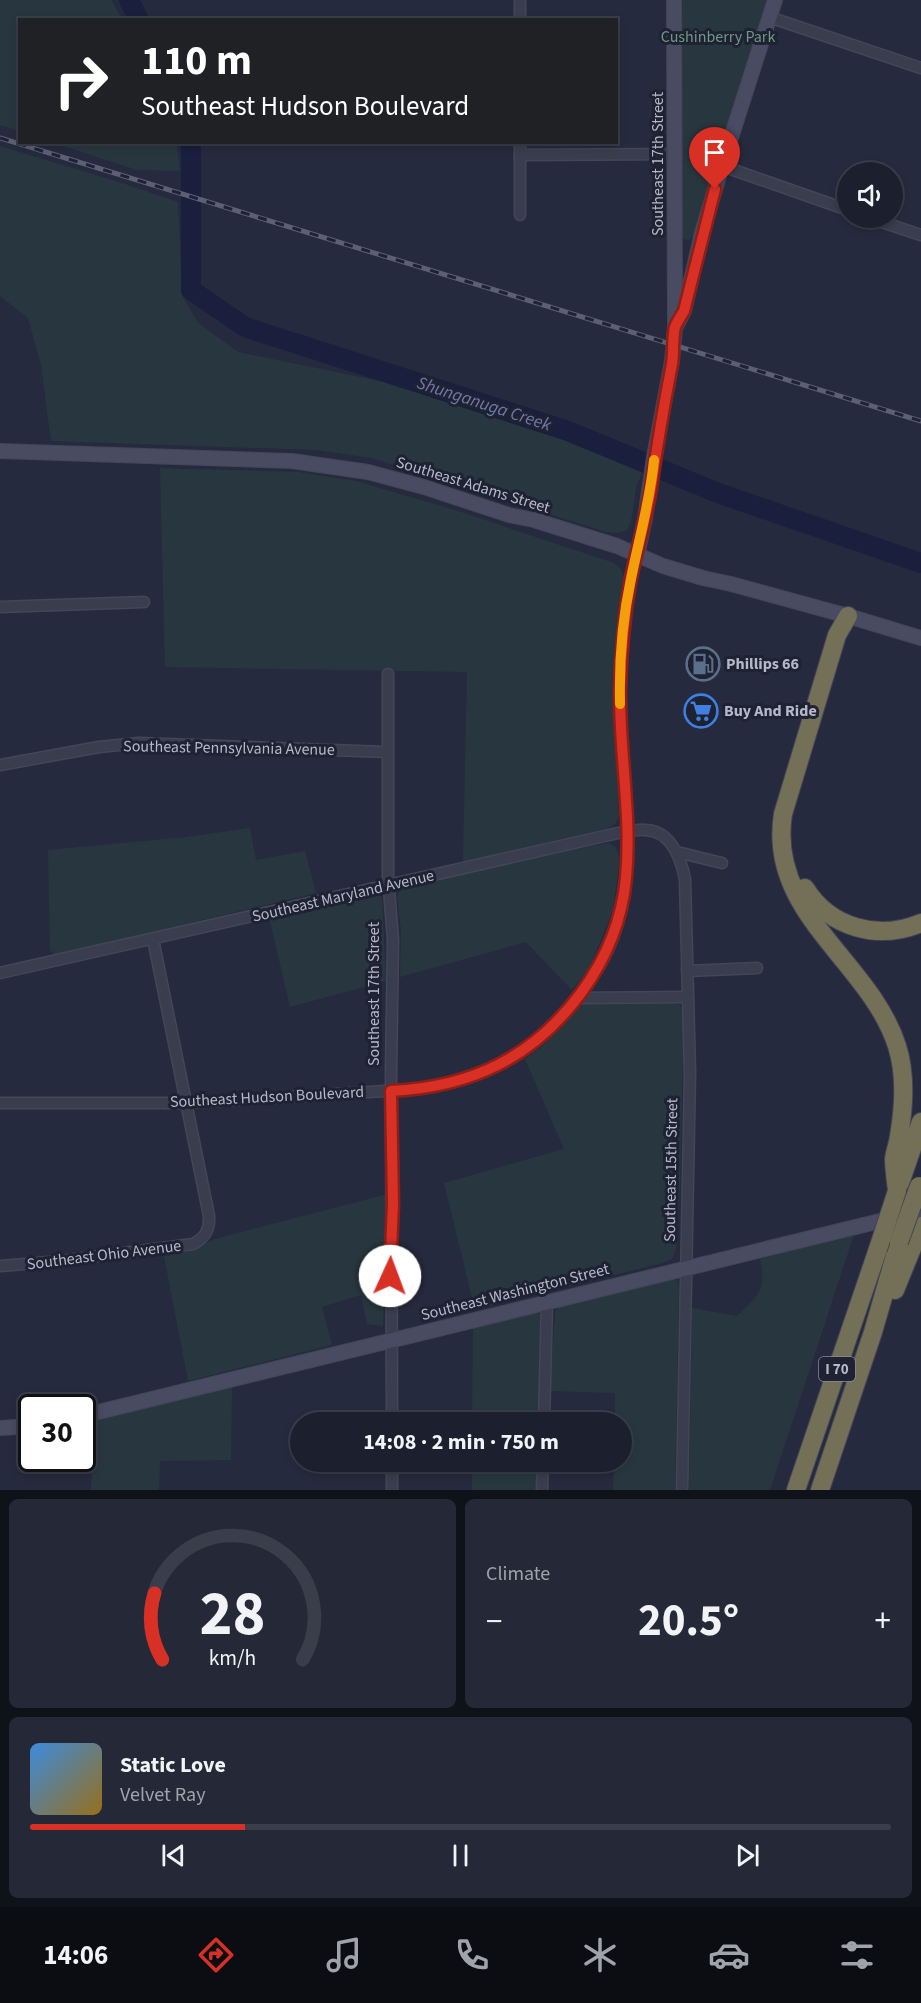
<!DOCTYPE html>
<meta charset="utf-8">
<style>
body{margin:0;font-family:"Source Sans 3",sans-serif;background:#252836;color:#f1f3f6;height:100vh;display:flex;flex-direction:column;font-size:22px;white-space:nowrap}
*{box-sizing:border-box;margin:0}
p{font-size:20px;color:#a0a3aa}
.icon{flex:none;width:33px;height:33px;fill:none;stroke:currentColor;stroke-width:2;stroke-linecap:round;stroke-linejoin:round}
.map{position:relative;height:1490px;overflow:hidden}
.panel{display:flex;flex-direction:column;gap:9px;padding:9px;background:#0f1219;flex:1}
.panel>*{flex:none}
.top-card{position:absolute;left:18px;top:18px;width:600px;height:126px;border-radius:0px;box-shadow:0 3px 9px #0003,0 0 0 2px #3a3e4a;background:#202124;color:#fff;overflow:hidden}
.controls{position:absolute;left:837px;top:162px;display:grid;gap:12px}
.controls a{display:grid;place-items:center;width:66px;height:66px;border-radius:50%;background:#1c202e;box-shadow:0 3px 9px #0003,0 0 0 2px #3a3e4a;font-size:30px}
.speed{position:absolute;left:18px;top:1394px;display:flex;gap:12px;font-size:30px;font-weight:700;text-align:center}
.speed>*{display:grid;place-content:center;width:78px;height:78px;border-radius:50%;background:#1c202e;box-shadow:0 3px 9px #0003,0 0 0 2px #3a3e4a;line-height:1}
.speed .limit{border:3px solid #111;border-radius:9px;background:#fff;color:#111}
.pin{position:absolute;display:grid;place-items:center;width:51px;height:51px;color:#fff;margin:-62px -26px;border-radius:50% 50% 50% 0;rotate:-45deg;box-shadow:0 0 6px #0007}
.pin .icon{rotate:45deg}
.me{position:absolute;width:66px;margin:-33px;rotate:2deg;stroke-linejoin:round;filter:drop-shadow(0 0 4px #0008)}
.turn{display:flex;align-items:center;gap:21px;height:126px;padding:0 24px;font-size:27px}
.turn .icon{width:78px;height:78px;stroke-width:2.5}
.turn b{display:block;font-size:42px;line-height:51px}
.big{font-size:45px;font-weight:700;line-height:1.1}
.panel .card{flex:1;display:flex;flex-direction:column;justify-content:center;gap:9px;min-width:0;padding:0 21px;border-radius:9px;background:#252836}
.panel .dial{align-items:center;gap:0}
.dial svg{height:156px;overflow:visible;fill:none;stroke:#3a3e4a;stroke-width:7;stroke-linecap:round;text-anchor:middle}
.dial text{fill:#f1f3f6;stroke:none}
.song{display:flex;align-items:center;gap:18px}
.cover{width:72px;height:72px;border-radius:9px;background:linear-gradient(135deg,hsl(210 70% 55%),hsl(40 70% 35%))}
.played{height:6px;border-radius:3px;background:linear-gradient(90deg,#d93025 25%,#3a3e4a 25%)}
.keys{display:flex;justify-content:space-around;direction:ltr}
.heat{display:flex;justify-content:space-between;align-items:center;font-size:33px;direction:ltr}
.panel .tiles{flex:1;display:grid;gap:9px;grid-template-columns:1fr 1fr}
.card:last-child{grid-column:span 2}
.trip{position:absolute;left:290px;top:1412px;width:342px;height:60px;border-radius:30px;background:#1c202e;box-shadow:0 3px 9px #0003,0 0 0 2px #3a3e4a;font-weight:700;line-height:60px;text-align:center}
.tab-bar{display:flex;height:96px;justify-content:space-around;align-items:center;background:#0b0d12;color:#a0a3aa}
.tab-bar .icon{width:42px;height:42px}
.tab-bar .active{color:#d93025}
.tab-bar b{font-size:27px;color:#f1f3f6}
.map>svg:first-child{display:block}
</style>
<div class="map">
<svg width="921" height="1490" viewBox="0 0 921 1490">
<rect width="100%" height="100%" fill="#262a3e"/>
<!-- green -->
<g fill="#28373f">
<path d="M0 0H111L122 19 20 20 19 131 0 125Z"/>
<path d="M681 0H769L694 235 689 240 683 239 681 236Z"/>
<path d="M54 143H177L180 171 137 170Z"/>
<path d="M0 146 122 183 178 202 182 295 198 323 238 352 380 381 442 398 591 449 643 470 636 488 631 522 627 530 618 533 606 532 372 458 317 450 51 441 41 365 28 318 0 296Z"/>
<path d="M160 468 298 472 356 481 458 511 614 563 621 569 624 577 615 641 614 704 619 816 615 824 606 829 463 862 467 672 165 667Z"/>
<path d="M250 828 256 860 305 851 316 893 55 955 50 950 48 850 187 837Z"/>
<path d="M609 843 615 847 620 858 613 910 590 967 572 990 526 942 400 977 401 931 397 897 400 889 407 881Z"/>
<path d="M378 893 382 897 386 981 290 1007 269 917Z"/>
<path d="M584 1002 679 1004 684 1012 680 1193 676 1249 672 1259 662 1263 475 1310 444 1183 564 1149 525 1059 547 1042Z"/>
<path d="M388 1194 383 1326 367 1324 361 1295 322 1307 332 1345 188 1381 164 1256 190 1251 215 1239Z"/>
<path d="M855 1232 770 1490H689L692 1308 737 1316C758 1296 767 1290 760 1259Z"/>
<path d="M672 1277 678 1281 679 1289 675 1490H613L614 1461H621V1422H615V1393L550 1391 555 1312 559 1306Z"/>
<path d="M534 1312 540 1314 543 1324 538 1422H472L473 1327Z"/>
<path d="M232 1386 231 1460 160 1461 159 1490H91L94 1420Z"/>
<path d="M472 1461H537L536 1490H472Z"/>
</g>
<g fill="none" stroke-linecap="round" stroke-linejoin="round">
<!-- river -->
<g stroke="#191f3c" stroke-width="20">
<path d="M129 0 139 20"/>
<path d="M191 142V290L245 327 568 431 718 493 921 563"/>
</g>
<defs>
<g id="street">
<path d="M520 0V20"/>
<path d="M769 17 921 68"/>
<path d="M520 142V215"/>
<path d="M520 155 674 154"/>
<path d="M722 166 848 210"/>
<path d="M870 218 921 235"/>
<path d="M0 607 144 602"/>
<path d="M388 674V877L393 940 391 1074 392 1422"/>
<path d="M0 765 99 747 139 743 387 752"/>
<path d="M677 852 722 863"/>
<path d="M687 971 757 968"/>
<path d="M0 973 627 831C633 831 640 829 646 830 671 831 681 859 685 879L690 1073 682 1490"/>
<path d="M577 998 688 997"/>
<path d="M0 1103H186L418 1089C476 1080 528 1056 567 1010 577 998 588 984 597 970 645 895 623 796 620 712 618 659 624 606 637 555"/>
<path d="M0 1266 61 1261 193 1244C205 1238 210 1230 209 1216L153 939"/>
<path d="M544 1422 547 1301"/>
<path d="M392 1461V1490"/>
<path d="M542 1490 543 1461"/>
</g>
<g id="secondary">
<path d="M674 0 675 326"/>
<path d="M0 451 292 461 368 472 424 487 509 515 534 520 617 546 663 566 703 578 731 584 848 616 921 638"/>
<path d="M637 555 645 519 654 457 672 361 675 328 684 311 702 233 722 166 775 0"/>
<path d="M82 1416 921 1211"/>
<path d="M0 1428 32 1426"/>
</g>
<g id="highway">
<path d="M848 616 837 635 783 814C767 914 870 961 897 1046 906 1074 904 1107 899 1136 898 1144 895 1151 894 1159 894 1169 896 1180 897 1191"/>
<path d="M805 888C830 928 878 941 921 923"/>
<path d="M900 1183 921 1122"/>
<path d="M895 1290 921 1226"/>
<path d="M796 1490 878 1249"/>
<path d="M820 1490 873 1332 899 1242"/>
</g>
</defs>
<!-- street casing -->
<use href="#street" stroke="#434657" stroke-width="13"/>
<!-- secondary casing -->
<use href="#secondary" stroke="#434657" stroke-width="16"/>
<!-- highway casing -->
<use href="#highway" stroke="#414556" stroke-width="20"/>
<!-- street -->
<use href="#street" stroke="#393d4e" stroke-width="10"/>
<!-- secondary -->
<use href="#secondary" stroke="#484b61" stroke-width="14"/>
<!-- highway -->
<use href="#highway" stroke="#746f57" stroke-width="18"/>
<defs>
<path id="rail" d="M0 138 921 421"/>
</defs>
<!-- rail casing -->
<use href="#rail" stroke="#5c6075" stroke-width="5"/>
<!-- rail -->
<use href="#rail" stroke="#1e2233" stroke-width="3" stroke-dasharray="9" stroke-linecap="butt"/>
<defs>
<g id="highway-bridge">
<path d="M899 1242 919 1186"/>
<path d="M878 1249 897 1191"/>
</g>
</defs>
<!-- highway-bridge casing -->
<use href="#highway-bridge" stroke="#414556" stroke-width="20" stroke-linecap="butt"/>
<!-- highway-bridge -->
<use href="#highway-bridge" stroke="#746f57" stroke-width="18"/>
</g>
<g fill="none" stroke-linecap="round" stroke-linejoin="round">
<defs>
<path id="route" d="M390 1276 393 1203 391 1091C471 1087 533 1058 581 993 606 959 622 921 626 878 632 815 619 752 620 688 621 653 624 618 630 583 636 551 646 520 651 488 657 446 664 405 672 364 674 353 672 339 675 327 677 322 681 316 684 311L715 189"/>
</defs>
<!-- route casing -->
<use href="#route" stroke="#8d1f18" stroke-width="15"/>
<!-- route -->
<use href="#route" stroke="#d93025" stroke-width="10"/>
<!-- slow -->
<path stroke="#f59e0b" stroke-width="10" d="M620 704C619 662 622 620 631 579 639 539 650 501 654 460"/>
</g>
<!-- icons -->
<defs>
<symbol id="fuel-ring" viewBox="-11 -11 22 22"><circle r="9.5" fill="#1e2233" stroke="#5c6f8a" stroke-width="1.5"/><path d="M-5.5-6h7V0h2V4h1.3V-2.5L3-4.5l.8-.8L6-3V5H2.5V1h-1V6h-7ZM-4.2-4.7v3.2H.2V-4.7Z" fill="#5c6f8a"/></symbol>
<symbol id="supermarket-ring" viewBox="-11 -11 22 22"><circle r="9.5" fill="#1e2233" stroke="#3f7fe0" stroke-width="1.5"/><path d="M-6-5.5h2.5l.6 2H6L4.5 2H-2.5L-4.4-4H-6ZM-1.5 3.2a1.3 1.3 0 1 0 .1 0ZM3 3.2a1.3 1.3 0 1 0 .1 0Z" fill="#3f7fe0"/></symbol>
</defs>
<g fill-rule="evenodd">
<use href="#fuel-ring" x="684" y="645" width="38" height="38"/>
<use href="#supermarket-ring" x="682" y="692" width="38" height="38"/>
</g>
<g text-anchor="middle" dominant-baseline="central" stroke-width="6" stroke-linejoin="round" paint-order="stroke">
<!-- shield labels -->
<rect fill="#1e2233" stroke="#888b9c" stroke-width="1.5" x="819" y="1357" width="36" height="24" rx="4.5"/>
<g font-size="15" font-weight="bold" fill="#b6b8c9">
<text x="837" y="1369">I 70</text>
</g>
<!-- park labels -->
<g font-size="16" fill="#6e9982" stroke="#1e2233">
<text x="718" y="37">Cushinberry Park</text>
</g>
<!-- street labels -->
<g font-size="16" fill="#b6b8c9" stroke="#1e2233">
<text transform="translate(658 164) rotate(-90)">Southeast 17th Street</text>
<text transform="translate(473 485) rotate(17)">Southeast Adams Street</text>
<text transform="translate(229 748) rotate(1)">Southeast Pennsylvania Avenue</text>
<text transform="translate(343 896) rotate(-13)">Southeast Maryland Avenue</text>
<text transform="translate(374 994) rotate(-90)">Southeast 17th Street</text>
<text transform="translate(267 1097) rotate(-3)">Southeast Hudson Boulevard</text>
<text transform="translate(671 1170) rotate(-89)">Southeast 15th Street</text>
<text transform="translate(104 1255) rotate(-7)">Southeast Ohio Avenue</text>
<text transform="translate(515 1292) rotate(-14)">Southeast Washington Street</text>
</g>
<!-- poi labels -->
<g font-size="16" font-weight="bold" fill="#b6b8c9" stroke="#1e2233" text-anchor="start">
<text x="726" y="664">Phillips 66</text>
<text x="724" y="711">Buy And Ride</text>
</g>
<!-- water labels -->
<g font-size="18" font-style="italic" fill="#707aa6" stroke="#1e2233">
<text transform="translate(484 404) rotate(18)">Shunganuga Creek</text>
</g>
</g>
</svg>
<div class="controls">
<a><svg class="icon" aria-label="sound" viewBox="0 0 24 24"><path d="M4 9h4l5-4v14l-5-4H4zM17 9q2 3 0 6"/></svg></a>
</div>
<div class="speed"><div class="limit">30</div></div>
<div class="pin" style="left:715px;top:189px;background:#d93025"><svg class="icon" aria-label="arrive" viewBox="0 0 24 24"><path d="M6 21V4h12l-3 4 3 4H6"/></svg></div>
<svg class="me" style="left:390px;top:1276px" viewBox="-20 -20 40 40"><circle r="19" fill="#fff"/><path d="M0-13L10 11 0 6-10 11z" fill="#d93025"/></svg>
<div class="trip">14:08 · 2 min · 750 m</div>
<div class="top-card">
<div class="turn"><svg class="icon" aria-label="right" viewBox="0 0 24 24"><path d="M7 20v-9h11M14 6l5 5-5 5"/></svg><div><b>110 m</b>Southeast Hudson Boulevard</div></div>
</div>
</div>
<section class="panel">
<div class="tiles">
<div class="card dial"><svg viewBox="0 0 100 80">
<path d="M14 69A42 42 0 1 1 86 69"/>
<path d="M14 69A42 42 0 0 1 10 35" stroke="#d93025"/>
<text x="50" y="56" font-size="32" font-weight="700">28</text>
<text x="50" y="72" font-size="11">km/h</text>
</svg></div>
<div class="card"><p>Climate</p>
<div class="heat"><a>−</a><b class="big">20.5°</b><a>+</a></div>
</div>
<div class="card">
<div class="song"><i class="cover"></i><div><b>Static Love</b><p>Velvet Ray</p></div></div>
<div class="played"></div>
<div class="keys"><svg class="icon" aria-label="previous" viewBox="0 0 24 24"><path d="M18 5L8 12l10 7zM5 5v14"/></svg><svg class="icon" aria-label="pause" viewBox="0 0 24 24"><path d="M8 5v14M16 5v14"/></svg><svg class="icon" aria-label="next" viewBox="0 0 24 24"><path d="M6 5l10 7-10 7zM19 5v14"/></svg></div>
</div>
</div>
</section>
<nav class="tab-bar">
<b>14:06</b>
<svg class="icon active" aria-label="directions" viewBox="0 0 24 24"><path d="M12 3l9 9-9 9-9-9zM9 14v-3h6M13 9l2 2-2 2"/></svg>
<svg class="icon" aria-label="music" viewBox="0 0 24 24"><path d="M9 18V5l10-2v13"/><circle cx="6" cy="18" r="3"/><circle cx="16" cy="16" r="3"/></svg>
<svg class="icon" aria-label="phone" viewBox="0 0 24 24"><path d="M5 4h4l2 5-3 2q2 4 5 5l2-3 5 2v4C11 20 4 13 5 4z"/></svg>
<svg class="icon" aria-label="climate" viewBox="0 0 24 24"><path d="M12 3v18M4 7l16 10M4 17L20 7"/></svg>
<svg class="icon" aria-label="car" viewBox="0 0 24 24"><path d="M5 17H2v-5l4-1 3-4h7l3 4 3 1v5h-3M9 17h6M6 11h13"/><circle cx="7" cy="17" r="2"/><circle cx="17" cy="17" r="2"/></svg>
<svg class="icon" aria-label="filters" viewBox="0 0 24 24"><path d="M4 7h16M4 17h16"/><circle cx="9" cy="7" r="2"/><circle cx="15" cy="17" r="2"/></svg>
</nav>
